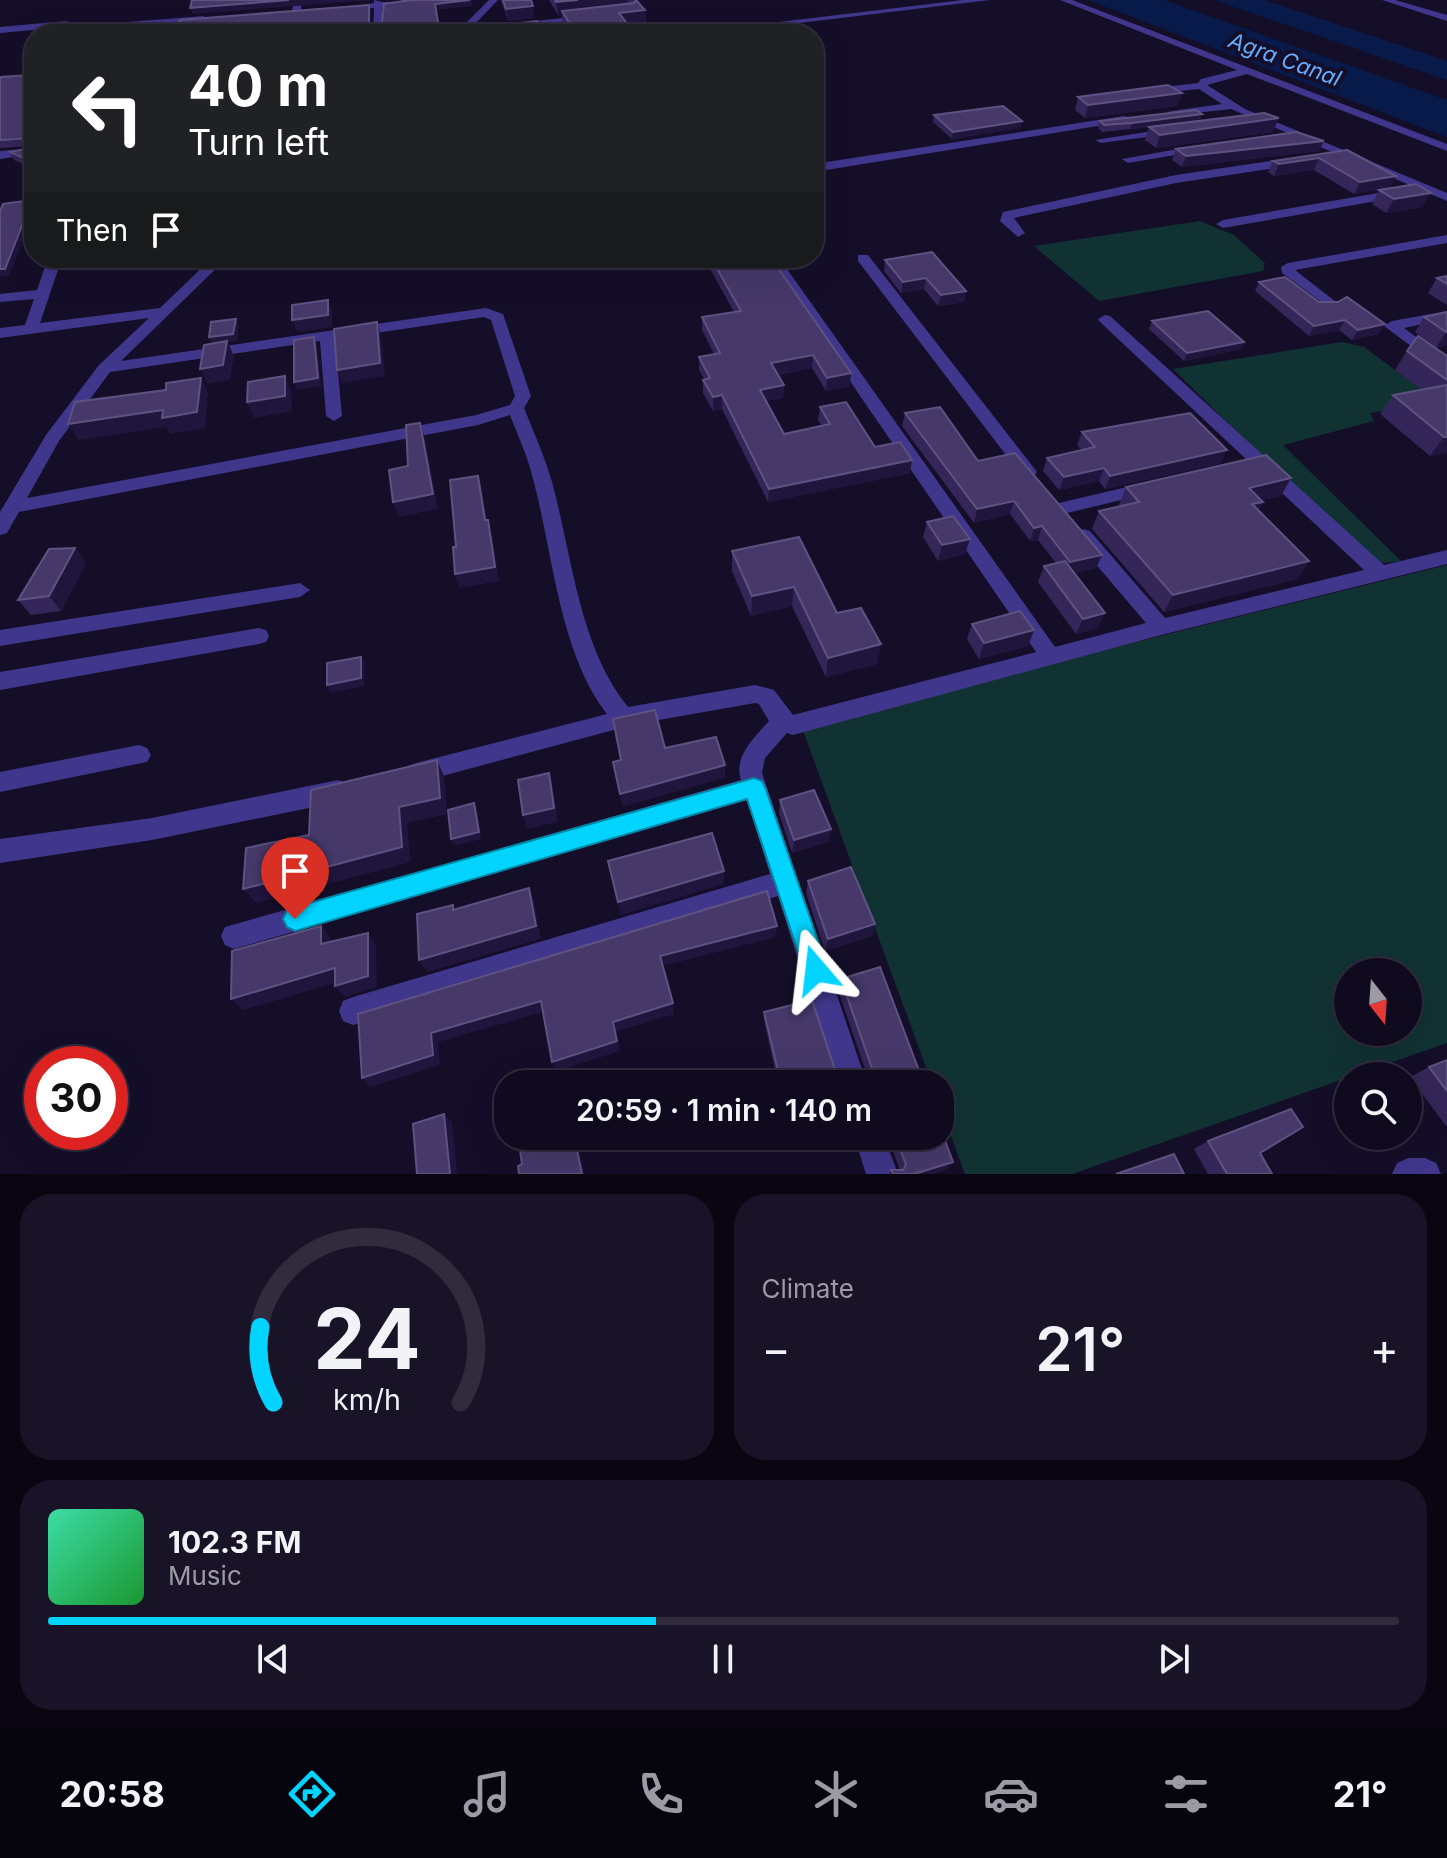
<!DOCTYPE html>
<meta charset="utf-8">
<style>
body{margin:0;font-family:Inter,sans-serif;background:#191328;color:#f1f3f6;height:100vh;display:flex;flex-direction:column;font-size:30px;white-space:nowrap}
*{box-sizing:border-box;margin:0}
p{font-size:26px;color:#9c9aa4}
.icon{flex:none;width:44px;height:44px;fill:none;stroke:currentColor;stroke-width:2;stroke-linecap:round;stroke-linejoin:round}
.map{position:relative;height:1174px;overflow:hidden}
.side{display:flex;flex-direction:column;gap:20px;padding:20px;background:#090611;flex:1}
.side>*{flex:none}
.banner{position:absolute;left:24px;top:24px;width:800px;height:244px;border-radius:32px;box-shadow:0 8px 32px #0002,0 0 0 2px #302b3d;background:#202124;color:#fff;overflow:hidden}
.needle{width:52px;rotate:163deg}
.tools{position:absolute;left:1334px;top:958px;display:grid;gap:16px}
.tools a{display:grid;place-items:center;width:88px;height:88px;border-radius:50%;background:#100a1f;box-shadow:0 8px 32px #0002,0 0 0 2px #302b3d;font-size:40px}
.speed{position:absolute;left:24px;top:1046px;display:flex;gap:16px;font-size:40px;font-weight:700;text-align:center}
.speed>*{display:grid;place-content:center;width:104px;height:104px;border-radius:50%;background:#100a1f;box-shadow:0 8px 32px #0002,0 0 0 2px #302b3d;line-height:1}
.speed .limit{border:12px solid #d22;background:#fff;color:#111}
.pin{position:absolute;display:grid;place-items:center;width:68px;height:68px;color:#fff;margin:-82px -34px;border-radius:50% 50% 50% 0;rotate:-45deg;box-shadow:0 0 8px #0007}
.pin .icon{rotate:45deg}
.me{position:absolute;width:88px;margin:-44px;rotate:343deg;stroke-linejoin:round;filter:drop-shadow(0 0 6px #0008)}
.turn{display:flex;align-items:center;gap:28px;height:168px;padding:0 32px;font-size:36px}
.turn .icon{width:104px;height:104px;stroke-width:2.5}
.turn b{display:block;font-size:56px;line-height:68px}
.then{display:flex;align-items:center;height:76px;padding:0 32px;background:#0003;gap:16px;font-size:30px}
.big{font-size:60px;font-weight:600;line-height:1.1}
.side .card{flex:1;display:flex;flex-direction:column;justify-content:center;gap:12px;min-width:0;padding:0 28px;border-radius:32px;background:#191328}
.side .dial{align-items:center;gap:0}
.dial svg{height:208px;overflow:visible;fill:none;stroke:#302b3d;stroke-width:7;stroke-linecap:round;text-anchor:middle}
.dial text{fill:#f1f3f6;stroke:none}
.song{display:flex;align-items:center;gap:24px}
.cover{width:96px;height:96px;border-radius:12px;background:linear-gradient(135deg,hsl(160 70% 55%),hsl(130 70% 35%))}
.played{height:8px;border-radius:4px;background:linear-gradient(90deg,#02d3ff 45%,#302b3d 45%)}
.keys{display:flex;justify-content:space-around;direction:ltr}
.heat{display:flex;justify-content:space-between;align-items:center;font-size:44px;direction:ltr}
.side .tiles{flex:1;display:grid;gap:20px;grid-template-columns:1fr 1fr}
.card:last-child{grid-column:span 2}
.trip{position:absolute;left:494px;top:1070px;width:460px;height:80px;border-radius:32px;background:#100a1f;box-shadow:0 8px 32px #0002,0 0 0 2px #302b3d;font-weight:600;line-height:80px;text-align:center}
.dock{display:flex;height:128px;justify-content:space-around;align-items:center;background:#06040c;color:#9c9aa4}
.dock .icon{width:56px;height:56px}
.dock .on{color:#02d3ff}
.dock b{font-size:36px;color:#f1f3f6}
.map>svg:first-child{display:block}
</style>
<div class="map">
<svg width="1447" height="1174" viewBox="0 0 1447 1174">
<rect width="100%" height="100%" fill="#150e29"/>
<!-- green -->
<g fill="#113233" fill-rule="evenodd">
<path d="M1200 221 1234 235 1265 263 1263 271 1099 301 1034 246Z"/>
<path d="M1342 342 1364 347 1440 403 1370 413 1374 421 1283 445 1401 561 1371 564 1173 369Z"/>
<path d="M1447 565V1043L1072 1174H965L940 1106V1084H932L801 725ZM1348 972H1408V1032H1348Z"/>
</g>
<!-- water -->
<g fill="#071a49">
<path d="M1088 0H1164L1447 100V137Z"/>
<path d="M1214 0H1264L1447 61V80Z"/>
</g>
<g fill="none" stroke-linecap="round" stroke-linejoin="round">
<!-- minor -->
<g fill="#40368b" fill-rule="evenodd">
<path d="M294 0H302L298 34H288Z"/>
<path d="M374 0 382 2 451 0 382 8 383 34H373L374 8 344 11 340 8 374 3Z"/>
<path d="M489 0H498L471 28 590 15 595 18 455 34Z"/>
<path d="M963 0H990L709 34H679Z"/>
<path d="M1060 0H1072L1447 144V151L1247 74 1207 85 1245 109 1447 193V201L1231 109 1168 116V112L1172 111 1222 104 1199 89 1149 94 1144 91 1145 89 1198 83 1201 79 1237 70Z"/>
<path d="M1382 0H1395L1447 15V21Z"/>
<path d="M204 16 207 21 77 32 65 27 0 33V27L66 21 78 26Z"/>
<path d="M1124 116 1130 119 1128 121 814 172V164Z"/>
<path d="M1173 128 1179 131 1177 133 1101 143 1095 140Z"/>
<path d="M1201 145 1205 146V150L1128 163 1122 159Z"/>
<path d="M34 148V154L0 159V151Z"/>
<path d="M1298 157 1302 158V164L1176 183 1014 218 1025 233 1018 237 1000 221 1003 212 1176 175Z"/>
<path d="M1401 189 1407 193 1405 196 1223 228 1216 224 1223 220Z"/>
<path d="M1447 235V243L1295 270 1336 302 1338 305 1331 309 1282 273 1281 267 1288 263Z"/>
<path d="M858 255H868L1034 468 1037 472 1034 476H1022L858 261Z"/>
<path d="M48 258H62L40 323 160 308 212 258H227L121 361 486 308 503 314 531 396 524 408C534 433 545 457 552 482 572 555 579 647 628 707L755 685 774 690 793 715 1036 652 775 272 782 268 787 269 1055 647 1146 623 1076 541 1073 536 1083 529 1090 531 1165 618 1364 570 1100 322 1098 319 1105 315 1110 316 1384 565 1447 550V564L1161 635 793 735 787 733 765 758 762 773 867 1084H837L778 896 353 1025 343 1021 339 1011 343 1001 353 997 770 874 747 800 234 949 225 945 221 936 225 927 741 780C733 756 755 737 769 721L759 704 755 703 636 724 416 783 408 780 404 773 408 766 416 763 607 714C559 653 553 552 533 479 528 457 518 436 510 415L478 425 19 512 7 533 0 535V512L46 435 99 365 149 318 0 338V328L25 325 34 299 0 302V294L37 290ZM484 317 491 320 515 396 510 405 476 415 27 498 59 441 110 372 320 341 326 416 334 421 342 416 335 339Z"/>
<path d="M1447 311V319L1404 328 1447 360V373L1384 326 1392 321Z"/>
<path d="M1148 482 1154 484 1157 488 1154 492 1059 515 1050 509 1059 503Z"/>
<path d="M300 583 310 590 300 597 0 646V630Z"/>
<path d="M259 628 266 630 269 636 266 642 259 644 0 690V672Z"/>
<path d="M139 745 147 748 151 755 147 762 0 792V772Z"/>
<path d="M338 780 346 783 350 791 346 799 338 802 152 840 0 863V839L152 818Z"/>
<path d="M854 1136H884L898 1174H866Z"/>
<path d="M1408 1158H1425L1436 1163 1441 1174H1392L1397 1163Z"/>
</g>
</g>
<!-- wall -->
<g fill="#342658">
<path d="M501 0H531L534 18 508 21Z"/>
<path d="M549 0H637L645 10 646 23 628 25 635 34H570L564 24 562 15H558Z"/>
<path d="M34 70V169L14 160 10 152 32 148V146L0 148V77L31 75Z"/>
<path d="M1182 93 1177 106 1085 118 1075 110 1078 97Z"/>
<path d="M1202 114 1200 120 1273 132 1156 148 1145 140 1149 127 1102 132 1098 128 1100 121Z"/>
<path d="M934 115 1022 121 1020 128 952 139 933 122Z"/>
<path d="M1324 141 1319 151 1182 167 1172 160 1176 149Z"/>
<path d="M1347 150 1396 176 1354 194 1314 170 1274 176 1268 172 1273 161Z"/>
<path d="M1379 190 1423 207 1386 213 1372 204Z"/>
<path d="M710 258H764L850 386 826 391 812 368 778 375 784 385 783 398 766 401 784 434 822 426 818 420 820 407 910 473 768 502 722 409 713 411 703 393V380L704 379 699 370V357L714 354 702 330V317L734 312 710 269Z"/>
<path d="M885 260 966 291 964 302 938 306 924 289 901 293 884 271Z"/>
<path d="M1447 276V305L1428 293 1437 278Z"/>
<path d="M1259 282 1319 302 1379 334 1352 340 1339 330 1309 336 1255 291Z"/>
<path d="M1447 312V345L1436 348 1415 332 1424 317Z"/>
<path d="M1152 321 1244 342 1241 349 1184 361 1149 329Z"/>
<path d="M1407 351 1447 356V453L1430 456 1380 414 1393 395 1422 390 1395 370Z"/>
<path d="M905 413 978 461 1102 555 1096 568 1075 573 1098 628 1076 634 1038 582 1044 566 1056 563 1038 540 1030 541 1010 514 974 523 902 426Z"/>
<path d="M1082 432 1221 463 1105 489 1099 481 1059 490 1043 471 1047 458 1082 450 1077 445Z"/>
<path d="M1126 487 1281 496 1262 500 1263 502 1258 511 1309 561 1297 579 1164 612 1092 529 1099 511 1120 506 1119 505Z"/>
<path d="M927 522 970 539 965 554 938 561 923 537Z"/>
<path d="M75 548 86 563 61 611 31 615 18 600Z"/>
<path d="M732 551 837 613 877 664 826 677 792 606 751 616 732 571Z"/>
<path d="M972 624 1034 630 1028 646 979 659 967 639Z"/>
<path d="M780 800 831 829 828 842 792 853 779 813Z"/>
<path d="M808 881 875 924 872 936 825 951 806 893Z"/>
<path d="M841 979 924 1084H858L860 1078H868L838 990Z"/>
<path d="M764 1012 837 1084H778L764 1020Z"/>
<path d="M1447 1060V1126H1446L1410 1077 1429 1067Z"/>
<path d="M887 1136H940L947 1169 932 1174H889L891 1170H900Z"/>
<path d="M1208 1141 1260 1153 1272 1174H1208L1194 1149Z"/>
</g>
<!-- shaded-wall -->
<g fill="#20153d">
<path d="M289 0H371L193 14 190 8Z"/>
<path d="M472 0 473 6 436 10 435 4Z"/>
<path d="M578 0H628L629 7 562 11V15H558L556 2Z"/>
<path d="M369 5 371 11V34L369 29Z"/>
<path d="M533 6 534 18 508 21 506 9Z"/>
<path d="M645 10 646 23 620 26 619 13Z"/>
<path d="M540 29 541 34H514V32Z"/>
<path d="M1182 93 1177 106 1085 118 1088 105Z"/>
<path d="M1202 114 1200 120 1130 130 1132 123Z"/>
<path d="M1279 118 1273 132 1156 148 1160 135Z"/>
<path d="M1022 121 1020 128 952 139 953 132Z"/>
<path d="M1324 141 1319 151 1182 167 1186 156Z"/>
<path d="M1319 158 1314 170 1274 176 1279 164Z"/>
<path d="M1396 176 1390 188 1354 194 1360 182Z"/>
<path d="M1431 193 1423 207 1386 213 1394 199Z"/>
<path d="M32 200 34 204V213L9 276 0 277V269Z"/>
<path d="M926 278 924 289 901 293 903 282Z"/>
<path d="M966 291 964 302 938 306 941 295Z"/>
<path d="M328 300 332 312V327L297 332 292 320Z"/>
<path d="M236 319 239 327 237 341 228 342 234 357 230 380 208 384 200 369 213 345 209 337Z"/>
<path d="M1345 320 1339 330 1309 336 1314 326Z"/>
<path d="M377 322 381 335 385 376 342 383 337 370Z"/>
<path d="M1385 324 1379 334 1352 340 1358 330Z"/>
<path d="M1446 332H1447V345L1436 348Z"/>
<path d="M314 337 317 344 321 386 297 390 294 382Z"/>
<path d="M1244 342 1241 349 1184 361 1187 353Z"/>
<path d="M813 355 812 368 770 376 771 363Z"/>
<path d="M851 373 850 386 826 391 827 378Z"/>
<path d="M285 376 291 391 292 411 254 418 247 402Z"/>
<path d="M201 378 208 393 205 428 170 434 166 427 78 440 68 424Z"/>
<path d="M784 385 783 398 759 403 760 390Z"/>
<path d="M722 395V409L713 411V397Z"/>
<path d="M420 423 425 438 438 509 399 517 393 502 433 494Z"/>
<path d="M1444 437H1447V453L1430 456Z"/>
<path d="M1227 450 1221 463 1105 489 1110 476Z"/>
<path d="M912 460 910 473 768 502 769 489Z"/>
<path d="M1104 468 1099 481 1059 490 1064 477Z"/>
<path d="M478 476 482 489 489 534 485 520Z"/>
<path d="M1291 478 1281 496 1239 506 1249 488Z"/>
<path d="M1014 501 1010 514 974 523 977 509Z"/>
<path d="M1263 502 1253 519 1252 504Z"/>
<path d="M488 520 492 534 499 581 459 588 455 574Z"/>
<path d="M1042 526 1038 540 1030 541 1034 528Z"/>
<path d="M970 539 965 554 938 561 942 545Z"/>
<path d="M75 548 86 563 61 611 49 596Z"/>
<path d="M1102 555 1096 568 1065 576 1070 562Z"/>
<path d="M1309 561 1297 579 1164 612 1173 595Z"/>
<path d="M794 587 792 606 751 616 752 596Z"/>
<path d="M1105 613 1098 628 1076 634 1083 619Z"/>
<path d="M1034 630 1028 646 979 659 984 643Z"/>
<path d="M881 644 877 664 826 677 828 658Z"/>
<path d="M361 657 365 664 364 686 330 693 327 685Z"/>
<path d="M437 760 444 776 447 814 407 823 411 862 256 903 243 889 399 807Z"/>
<path d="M725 765V778L622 807 620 794Z"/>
<path d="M549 773 553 787 558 822 527 829 523 815Z"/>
<path d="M474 803 477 810 481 839 454 846 451 839Z"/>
<path d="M831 829 828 842 792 853 794 840Z"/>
<path d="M724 871V884L621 915 618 902Z"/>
<path d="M529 888 534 901 541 939 427 972 419 960Z"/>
<path d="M875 924 872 936 825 951 828 939Z"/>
<path d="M321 926 330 938 331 956 321 944Z"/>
<path d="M777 926 776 937 662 966 660 956Z"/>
<path d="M368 933 376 945 377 987 345 997 335 986Z"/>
<path d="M335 968 345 980 243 1010 231 999Z"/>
<path d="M541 1001 546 1011 438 1042 440 1065 370 1087 362 1078 431 1033Z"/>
<path d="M673 1003 674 1014 615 1032 620 1051 557 1071 552 1062 613 1022Z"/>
<path d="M838 1079 837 1084H822Z"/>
<path d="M444 1114 452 1122 457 1174H450Z"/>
<path d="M574 1136H576L584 1174H582Z"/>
<path d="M953 1162 947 1169 932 1174H914Z"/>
</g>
<!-- building -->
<g fill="#46396a" stroke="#5e5281" stroke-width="2">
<path d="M192 0H289L190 8Z"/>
<path d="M410 0H470L435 4 440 34H174L180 20 369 5V29L381 30 384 4Z"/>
<path d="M503 0H531L533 6 506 9Z"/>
<path d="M555 0H578L556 2Z"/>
<path d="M636 0 645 10 619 13 635 34H576L562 11 634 3Z"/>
<path d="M537 21 540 29 514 32 511 24Z"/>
<path d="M34 70V163L10 152 32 148V138L0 140V77L31 75Z"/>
<path d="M1168 85 1182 93 1088 105 1078 97Z"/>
<path d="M1003 106 1022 121 953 132 934 115Z"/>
<path d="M1196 110 1202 114 1132 123 1104 125 1100 121Z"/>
<path d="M1264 113 1279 118 1160 135 1149 127Z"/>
<path d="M1296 132 1324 141 1186 156 1176 149Z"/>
<path d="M1347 150 1396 176 1360 182 1319 158 1279 164 1273 161Z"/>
<path d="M1416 184 1431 193 1394 199 1379 190Z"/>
<path d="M32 200 5 269H0V211L3 204Z"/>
<path d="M932 252 966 291 941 295 926 278 903 282 885 260Z"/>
<path d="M711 258H764L766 262 773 261 851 373 827 378 813 355 771 363 784 385 760 390 784 434 830 424 820 407 846 402 875 447 900 442 912 460 769 489 722 395 713 397 703 380 710 378 699 357 720 353 702 317 741 311Z"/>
<path d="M1447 276V284L1437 278Z"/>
<path d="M1285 277 1319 302H1338L1347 297 1385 324 1358 330 1345 320 1314 326 1259 282Z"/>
<path d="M328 300V315L292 320V305Z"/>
<path d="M1208 311 1244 342 1187 353 1152 321Z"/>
<path d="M1447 312V332H1446L1424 317Z"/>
<path d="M236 319 233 334 209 337 211 322Z"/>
<path d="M377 322 380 363 337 370 334 329Z"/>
<path d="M1418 336 1447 356V380L1407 351Z"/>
<path d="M314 337 318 378 294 382V340Z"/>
<path d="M227 341 223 365 200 369 204 345Z"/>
<path d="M285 376V396L247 402 248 382Z"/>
<path d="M201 378 197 412 162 418 163 410 68 424 75 402 166 390V383Z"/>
<path d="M1447 385V437H1444L1393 395Z"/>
<path d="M940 407 978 461 1015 453 1102 555 1070 562 1042 526 1034 528 1014 501 977 509 905 413Z"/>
<path d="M1190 413 1227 450 1110 476 1104 468 1064 477 1047 458 1095 447 1082 432Z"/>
<path d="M420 423 433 494 393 502 389 470 408 466 406 425Z"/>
<path d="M1266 455 1291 478 1249 488 1263 502 1252 504 1309 561 1173 595 1099 511 1139 502 1126 487Z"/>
<path d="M478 476 485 520H488L495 567 455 574 453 547H456L450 480Z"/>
<path d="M953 516 970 539 942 545 927 522Z"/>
<path d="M799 537 837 613 861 608 881 644 828 658 794 587 752 596 732 551Z"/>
<path d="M75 548 49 596 18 600 49 549Z"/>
<path d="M1065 561 1105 613 1083 619 1044 566Z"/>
<path d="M1020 611 1034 630 984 643 972 624Z"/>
<path d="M361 657V678L327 685V663Z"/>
<path d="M655 710 665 748 716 737 725 765 620 794 613 762 621 760 613 719Z"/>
<path d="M437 760 440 798 399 807 402 847 243 889 246 848 309 835 311 790Z"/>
<path d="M549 773 554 808 523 815 518 780Z"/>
<path d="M814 790 831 829 794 840 780 800Z"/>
<path d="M474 803 479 832 451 839 448 810Z"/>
<path d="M712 833 724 871 618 902 608 861Z"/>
<path d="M851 867 875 924 828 939 808 881Z"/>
<path d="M529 888 536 926 419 960 417 914 453 905V910Z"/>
<path d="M767 891 777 926 660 956 673 1003 613 1022 617 1041 552 1062 541 1001 431 1033 433 1055 362 1078 358 1014Z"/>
<path d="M321 926V944L368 933V976L335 986V968L231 999 232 951Z"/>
<path d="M880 967 924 1084H862L860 1078H871L874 1074 841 979Z"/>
<path d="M812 1000 838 1079 822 1084H781L764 1012Z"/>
<path d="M1447 1060V1091L1429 1067Z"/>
<path d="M1291 1109 1303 1127 1260 1153 1272 1174H1227L1208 1141Z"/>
<path d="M444 1114 450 1174H417L413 1124Z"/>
<path d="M940 1127 953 1162 914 1174H893L891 1170H903L906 1165 895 1136H940Z"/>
<path d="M518 1136H574L582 1174H519L518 1166 522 1164Z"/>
<path d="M1174 1154 1184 1174H1116Z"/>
</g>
<!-- route -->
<path fill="#02d3ff" stroke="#0189a6" stroke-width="2" d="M754 778 762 781 765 787 828 970 825 979 816 983 807 979 747 799 295 931 287 927 283 919 287 910 295 907Z"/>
<g text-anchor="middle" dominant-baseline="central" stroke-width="8" stroke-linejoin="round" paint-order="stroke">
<!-- far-water labels -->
<g font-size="22" font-style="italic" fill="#64acff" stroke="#150e29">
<text transform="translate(1285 59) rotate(20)">Agra Canal</text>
</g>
</g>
</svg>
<div class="tools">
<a><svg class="needle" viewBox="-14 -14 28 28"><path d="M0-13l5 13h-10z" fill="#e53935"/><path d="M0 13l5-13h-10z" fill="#9c9aa4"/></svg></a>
<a><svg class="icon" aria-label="search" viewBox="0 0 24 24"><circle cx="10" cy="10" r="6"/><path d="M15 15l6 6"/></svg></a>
</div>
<div class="speed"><div class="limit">30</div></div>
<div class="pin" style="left:295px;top:919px;background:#d93025"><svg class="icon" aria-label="arrive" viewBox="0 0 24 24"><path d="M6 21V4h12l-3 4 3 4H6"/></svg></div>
<svg class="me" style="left:816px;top:970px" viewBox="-20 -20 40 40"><path d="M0-17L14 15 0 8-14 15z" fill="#02d3ff" stroke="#fff" stroke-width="4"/></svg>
<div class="trip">20:59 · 1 min · 140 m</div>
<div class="banner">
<div class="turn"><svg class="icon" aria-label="left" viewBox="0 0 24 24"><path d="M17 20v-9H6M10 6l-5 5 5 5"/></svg><div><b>40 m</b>Turn left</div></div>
<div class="then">Then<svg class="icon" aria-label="arrive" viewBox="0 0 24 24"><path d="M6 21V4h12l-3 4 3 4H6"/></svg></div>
</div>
</div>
<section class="side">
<div class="tiles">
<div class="card dial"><svg viewBox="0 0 100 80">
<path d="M14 69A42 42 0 1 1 86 69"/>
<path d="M14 69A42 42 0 0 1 9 40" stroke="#02d3ff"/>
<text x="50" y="56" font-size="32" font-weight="700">24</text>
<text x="50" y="72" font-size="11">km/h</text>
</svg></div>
<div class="card"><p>Climate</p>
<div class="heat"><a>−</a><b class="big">21°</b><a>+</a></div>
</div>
<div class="card">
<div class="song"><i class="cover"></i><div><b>102.3 FM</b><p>Music</p></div></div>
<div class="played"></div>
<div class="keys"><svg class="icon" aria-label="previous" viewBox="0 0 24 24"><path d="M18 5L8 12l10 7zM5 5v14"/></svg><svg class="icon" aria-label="pause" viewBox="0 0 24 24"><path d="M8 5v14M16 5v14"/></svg><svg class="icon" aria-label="next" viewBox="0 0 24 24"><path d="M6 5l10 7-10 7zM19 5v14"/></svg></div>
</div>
</div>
</section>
<nav class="dock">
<b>20:58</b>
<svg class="icon on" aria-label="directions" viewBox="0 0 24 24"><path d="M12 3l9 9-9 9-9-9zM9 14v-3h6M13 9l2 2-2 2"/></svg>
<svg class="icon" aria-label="music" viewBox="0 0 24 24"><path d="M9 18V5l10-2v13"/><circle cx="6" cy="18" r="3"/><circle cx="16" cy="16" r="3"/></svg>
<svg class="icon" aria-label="phone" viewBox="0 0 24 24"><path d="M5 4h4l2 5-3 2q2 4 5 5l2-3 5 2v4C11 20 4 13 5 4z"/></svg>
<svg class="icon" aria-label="climate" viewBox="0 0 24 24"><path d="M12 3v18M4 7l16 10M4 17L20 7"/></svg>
<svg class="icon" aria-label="car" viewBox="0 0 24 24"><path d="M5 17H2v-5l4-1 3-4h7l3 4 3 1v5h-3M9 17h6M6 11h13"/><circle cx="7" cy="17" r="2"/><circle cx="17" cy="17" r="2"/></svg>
<svg class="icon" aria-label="filters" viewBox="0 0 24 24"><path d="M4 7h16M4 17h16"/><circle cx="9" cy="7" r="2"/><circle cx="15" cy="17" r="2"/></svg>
<b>21°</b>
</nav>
